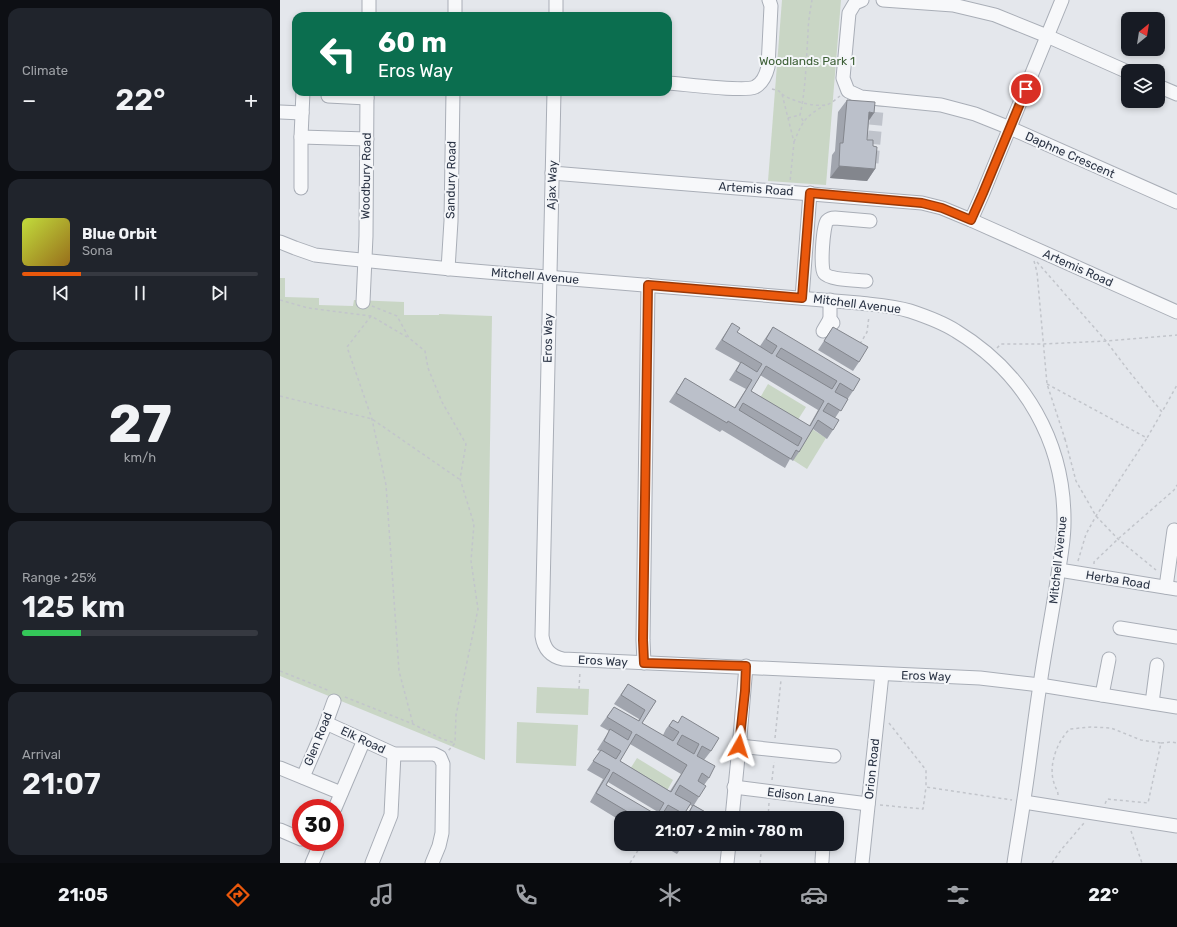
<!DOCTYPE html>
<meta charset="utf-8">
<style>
body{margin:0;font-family:Rubik,sans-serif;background:#20242c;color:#f1f3f6;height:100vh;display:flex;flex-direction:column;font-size:15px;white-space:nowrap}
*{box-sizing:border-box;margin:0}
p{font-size:13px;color:#9ea1a6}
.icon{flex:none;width:22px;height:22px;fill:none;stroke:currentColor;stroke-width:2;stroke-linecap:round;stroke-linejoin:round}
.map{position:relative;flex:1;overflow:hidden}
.panel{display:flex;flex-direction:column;gap:8px;padding:8px;background:#0d0f14;width:280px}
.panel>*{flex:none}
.hud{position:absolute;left:12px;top:12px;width:380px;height:84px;border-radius:12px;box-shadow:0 2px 6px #0003;background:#0b6e4f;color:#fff;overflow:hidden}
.needle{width:26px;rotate:30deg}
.fabs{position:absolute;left:841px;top:12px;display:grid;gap:8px}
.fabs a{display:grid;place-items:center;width:44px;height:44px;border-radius:8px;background:#171b24;box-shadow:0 2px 6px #0003;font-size:20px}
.speed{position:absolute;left:12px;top:799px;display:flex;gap:8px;font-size:20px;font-weight:700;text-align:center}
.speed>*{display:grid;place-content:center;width:52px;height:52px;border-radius:50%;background:#171b24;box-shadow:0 2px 6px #0003;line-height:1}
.speed .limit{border:6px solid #d22;background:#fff;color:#111}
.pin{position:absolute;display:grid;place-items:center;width:34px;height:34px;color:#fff;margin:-17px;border:2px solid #fff;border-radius:50%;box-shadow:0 1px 4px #0007}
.me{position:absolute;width:44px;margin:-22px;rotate:6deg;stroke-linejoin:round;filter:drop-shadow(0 0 3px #0008)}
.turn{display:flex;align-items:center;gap:14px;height:84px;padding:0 20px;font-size:18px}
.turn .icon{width:52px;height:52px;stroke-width:2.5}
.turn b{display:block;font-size:28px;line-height:34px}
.big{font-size:30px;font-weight:600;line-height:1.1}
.panel .widget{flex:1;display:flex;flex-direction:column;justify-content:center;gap:6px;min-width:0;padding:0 14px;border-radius:12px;background:#20242c}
.panel .dial{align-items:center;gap:0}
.dial b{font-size:52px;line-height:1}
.song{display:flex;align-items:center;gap:12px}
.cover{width:48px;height:48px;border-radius:6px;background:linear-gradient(135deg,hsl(70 70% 55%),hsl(40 70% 35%))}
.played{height:4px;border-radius:2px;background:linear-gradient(90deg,#ea580c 25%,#363941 25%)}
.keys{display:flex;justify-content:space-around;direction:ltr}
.heat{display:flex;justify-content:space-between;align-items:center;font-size:22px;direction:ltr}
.charge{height:6px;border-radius:3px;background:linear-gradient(90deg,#34c759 25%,#363941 0)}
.trip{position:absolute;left:334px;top:811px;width:230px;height:40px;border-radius:12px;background:#171b24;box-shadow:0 2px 6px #0003;font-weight:600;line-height:40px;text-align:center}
.menu{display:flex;height:64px;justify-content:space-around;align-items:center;background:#090b0e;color:#9ea1a6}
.menu .icon{width:28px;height:28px}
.menu .on{color:#ea580c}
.menu b{font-size:18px;color:#f1f3f6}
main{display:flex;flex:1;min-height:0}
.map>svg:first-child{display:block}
</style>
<main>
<section class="panel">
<div class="widget"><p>Climate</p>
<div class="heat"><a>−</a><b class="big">22°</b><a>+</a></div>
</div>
<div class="widget">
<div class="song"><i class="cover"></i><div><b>Blue Orbit</b><p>Sona</p></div></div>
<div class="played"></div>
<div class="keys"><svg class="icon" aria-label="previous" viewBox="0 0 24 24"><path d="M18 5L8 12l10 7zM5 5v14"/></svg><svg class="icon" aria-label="pause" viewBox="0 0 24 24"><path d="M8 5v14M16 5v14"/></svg><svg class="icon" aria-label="next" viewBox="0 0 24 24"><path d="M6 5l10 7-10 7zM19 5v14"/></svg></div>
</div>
<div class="widget dial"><b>27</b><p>km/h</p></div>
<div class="widget"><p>Range · 25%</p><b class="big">125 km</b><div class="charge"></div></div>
<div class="widget"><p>Arrival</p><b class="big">21:07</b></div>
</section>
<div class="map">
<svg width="897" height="863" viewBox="0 0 897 863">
<rect width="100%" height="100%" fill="#e4e7ec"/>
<!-- green -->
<g fill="#c9d6c5">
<path d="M502 0H561L546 185 488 181Z"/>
<path d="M0 278H5V297L39 298V305L73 306 74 300 124 302V315H159V314L212 316 205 760 0 676Z"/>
<path d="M488 384 526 407 514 426 477 403Z"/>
<path d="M532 429 546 438 527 469 513 460Z"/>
<path d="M257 687 309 689 308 715 256 713Z"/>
<path d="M237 722 298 725 296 766 236 763Z"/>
<path d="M357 758 393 780 384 796 347 774Z"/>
</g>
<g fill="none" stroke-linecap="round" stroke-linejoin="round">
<!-- minor-tunnel -->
<path stroke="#bfc3cb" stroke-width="13" stroke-dasharray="13 6" stroke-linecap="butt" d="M592 163 598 99"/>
<defs>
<g id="minor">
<path d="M582 0 575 3 569 13 563 78 568 91 581 97 661 105 695 114 730 128 897 202"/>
<path d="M603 0 673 5 715 15 767 36 848 72"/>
<path d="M89 16V0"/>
<path d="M175 16V0"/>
<path d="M276 16V0"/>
<path d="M388 83C404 84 464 92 475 87 483 83 486 75 488 67L491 6 489 0"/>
<path d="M878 86 897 94"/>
<path d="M23 92 21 137 87 139"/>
<path d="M274 92 262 636C264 649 270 656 283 659L700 678 760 685 897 707"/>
<path d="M48 96 87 98"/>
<path d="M0 112 22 113"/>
<path d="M272 173 642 203 662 208 691 220 897 312"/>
<path d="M21 188V137"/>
<path d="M691 220 703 193 782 0"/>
<path d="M0 242 15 248 35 255 61 258 171 269 579 303C596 305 614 306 630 311 645 316 662 322 676 331 745 373 785 443 784 523 784 540 781 557 778 574 773 611 765 648 760 685 754 723 750 761 744 799 741 821 737 842 734 863"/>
<path d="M168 269 171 221 173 92"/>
<path d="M586 281C577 280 549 280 544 273 540 269 543 225 547 221 549 219 552 218 555 218L590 221"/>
<path d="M522 298 530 193"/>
<path d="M550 300V319L553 323"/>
<path d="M83 302 86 236 87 92"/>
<path d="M543 331 550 319"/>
<path d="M779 570 897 589"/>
<path d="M886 587 894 530"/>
<path d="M840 628 897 637"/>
<path d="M364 663 363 640 368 285"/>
<path d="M822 695 829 659"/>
<path d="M872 703 877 665"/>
<path d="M46 723 114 754H154L160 757 163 764 162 833 159 846 152 863"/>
<path d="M459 746 554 756"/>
<path d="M0 768 61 793"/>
<path d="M23 777 45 726 54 701"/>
<path d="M454 787 588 804"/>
<path d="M744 802 897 826"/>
<path d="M55 808 84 740"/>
<path d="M452 818 460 737 466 666"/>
<path d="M0 830 21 839"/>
<path d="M541 844 543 846 542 861"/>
<path d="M32 863 41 842"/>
<path d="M92 863 111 815 114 754"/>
<path d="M447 863 449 844"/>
<path d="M582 863 602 674"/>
</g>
</defs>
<!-- minor casing -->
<use href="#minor" stroke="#a9aeb7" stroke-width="15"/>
<!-- path -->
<g stroke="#c2c5cb" stroke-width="1.5" stroke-dasharray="3 3" stroke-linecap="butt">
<path d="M492 89 499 91 502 94 514 142 510 182"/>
<path d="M502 94C511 101 534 107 546 105 551 104 556 99 560 96"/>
<path d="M508 118 520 115"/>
<path d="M523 121 520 115C526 88 526 61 528 34 528 23 530 11 532 0"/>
<path d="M514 142C523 120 525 117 545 105"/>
<path d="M754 261 757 272 767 384 785 439H782"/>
<path d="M757 262 826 341 848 370 882 412 897 385"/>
<path d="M0 300 28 308 91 316 127 337"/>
<path d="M92 306 117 316 129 338 145 351 148 368 162 402 186 444 180 479 194 524 191 561 198 609 176 715 175 743"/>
<path d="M91 316 67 347 92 419 106 485 119 671 133 724"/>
<path d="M580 344 587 332 589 316"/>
<path d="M717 348 721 344H763L826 341 897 335"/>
<path d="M767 384 867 438 882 412"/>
<path d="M0 396 92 419 179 479"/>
<path d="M785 439 796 481 816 516 838 539 876 570"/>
<path d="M798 561 806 534 816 516 867 438"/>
<path d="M814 564V562L838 539 894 490 897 485"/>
<path d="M0 671 50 691"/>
<path d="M299 689 300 671"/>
<path d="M65 697 133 724 162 739 175 743 168 751"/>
<path d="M609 723 646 770V787L732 800"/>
<path d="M495 738 501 680"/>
<path d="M881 743 891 742 897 743"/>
<path d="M492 780 494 762"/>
<path d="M778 795C778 790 775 788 774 783 768 766 777 741 790 729L811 727 831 728 861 740 881 743 868 803 827 799 825 804"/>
<path d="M600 805 643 809 646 787"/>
<path d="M488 818 489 803"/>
<path d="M851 831 862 863"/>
<path d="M350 863 362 844"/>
<path d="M480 863 482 844"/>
<path d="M772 863 781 850 804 823"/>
</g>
<!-- minor -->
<use href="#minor" stroke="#f7f8fa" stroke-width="13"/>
</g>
<!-- wall -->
<g fill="#a1a5ae" fill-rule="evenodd">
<path d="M567 100 589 121 587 140 593 146 595 169 587 181 550 178 552 155 555 151 558 112Z"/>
<path d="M452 323 457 332 480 346 493 327 573 391 555 418 553 430 547 439 533 429 519 452 513 461 510 459 505 468 442 430 440 432 389 402 405 378 454 408 466 389 449 380 460 363 435 349ZM480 375 538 410 529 426 471 391Z"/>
<path d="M553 327 579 362 573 371 538 350Z"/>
<path d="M348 684 376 701 362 723 387 738 383 735 386 729 393 720 398 723 402 716 431 751 424 760 429 778 424 785 419 797 414 805 436 818H405L412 806 410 805 402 818H385L386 816 382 814 380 818H341V821L310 802 323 779 307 770 320 751 317 750 329 731 320 726 334 707 358 721 359 719 334 704ZM350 744 401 774 390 791 340 761ZM328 782 378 812 376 815 326 785Z"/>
<path d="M384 844H404L397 854 383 846Z"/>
</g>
<!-- shaded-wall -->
<g fill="#83868d">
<path d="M589 112 594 113 586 125Z"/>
<path d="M559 166 595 169 587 181 550 178Z"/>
</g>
<!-- building -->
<g fill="#bbc0ca" stroke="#83868d" fill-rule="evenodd">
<path d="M567 100 595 102 594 113 589 112 587 140H593V146L597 147 595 169 559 166 560 143H563Z"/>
<path d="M452 323 460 328 457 332 492 354 497 346 486 339 493 327 580 379 573 391 560 383 555 392 568 399 561 411 548 403 543 411 559 420 553 430 538 420 519 452 516 450 511 459 448 421 447 423 396 393 405 378 455 408 472 380 456 371 461 362 477 372 482 364 442 340ZM501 348 557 381 552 389 496 356ZM486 366 544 401 530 426 471 391ZM463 403 522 438 518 446 459 410Z"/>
<path d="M553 327 588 347 579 362 544 341Z"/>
<path d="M348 684 376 701 362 723 393 741 399 732 389 726 393 720 398 723 402 716 439 738 431 751 422 746 417 756 435 766 429 778 422 773 418 781 426 786 419 797 400 785 395 794 411 803 404 814 388 805 380 818H358L316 793 330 770 313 761 321 750 336 759 341 751 324 741 330 729 348 740 352 732 327 717 334 707 359 721 365 710 341 695ZM356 734 407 765 391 792 340 761ZM402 735 419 744 414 754 397 744ZM333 772 384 803 377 815 326 785Z"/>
<path d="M413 805 436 818H406Z"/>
</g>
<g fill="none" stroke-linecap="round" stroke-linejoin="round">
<defs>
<path id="route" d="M459 746 465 691 466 666 364 663 363 640 368 285 522 298 530 193 642 203 662 208 691 220 703 193 746 89"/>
</defs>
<!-- route casing -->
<use href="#route" stroke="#983908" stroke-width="10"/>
<!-- route -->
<use href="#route" stroke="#ea580c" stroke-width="7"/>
</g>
<g text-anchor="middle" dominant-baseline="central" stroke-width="4" stroke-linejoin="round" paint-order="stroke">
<!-- park labels -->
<g font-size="12" fill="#3f6138" stroke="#f4f6f9">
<text x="527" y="61">Woodlands Park 1</text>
</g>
<!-- street labels -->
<g font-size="12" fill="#2b3445" stroke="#f4f6f9">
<text transform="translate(790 155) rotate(24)">Daphne Crescent</text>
<text transform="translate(86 176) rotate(-89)">Woodbury Road</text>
<text transform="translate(171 180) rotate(-89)">Sandury Road</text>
<text transform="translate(272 185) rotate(-88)">Ajax Way</text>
<text transform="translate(476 189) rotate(4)">Artemis Road</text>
<text transform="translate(798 268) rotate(24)">Artemis Road</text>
<text transform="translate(255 276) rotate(5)">Mitchell Avenue</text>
<text transform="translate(577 304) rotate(7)">Mitchell Avenue</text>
<text transform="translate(268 338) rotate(-89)">Eros Way</text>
<text transform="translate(778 560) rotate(-84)">Mitchell Avenue</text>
<text transform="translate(838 580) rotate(9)">Herba Road</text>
<text transform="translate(323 661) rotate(3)">Eros Way</text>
<text transform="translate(646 676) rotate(2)">Eros Way</text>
<text transform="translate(38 739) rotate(-68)">Glen Road</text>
<text transform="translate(83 740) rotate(25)">Elk Road</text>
<text transform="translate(592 769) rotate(-84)">Orion Road</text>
<text transform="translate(521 796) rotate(7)">Edison Lane</text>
</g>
</g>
</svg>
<div class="fabs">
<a><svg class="needle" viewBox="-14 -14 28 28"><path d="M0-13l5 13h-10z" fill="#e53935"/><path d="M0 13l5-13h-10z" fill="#9ea1a6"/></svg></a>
<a><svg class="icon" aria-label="layers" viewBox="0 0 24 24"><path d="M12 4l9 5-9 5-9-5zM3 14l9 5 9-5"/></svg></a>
</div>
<div class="speed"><div class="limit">30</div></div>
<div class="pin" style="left:746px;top:89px;background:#d93025"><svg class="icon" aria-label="arrive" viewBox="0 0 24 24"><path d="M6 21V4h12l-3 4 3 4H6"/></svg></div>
<svg class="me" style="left:459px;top:746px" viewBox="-20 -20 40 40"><path d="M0-17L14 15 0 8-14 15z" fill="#ea580c" stroke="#fff" stroke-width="4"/></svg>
<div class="trip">21:07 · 2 min · 780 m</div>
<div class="hud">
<div class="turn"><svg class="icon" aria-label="left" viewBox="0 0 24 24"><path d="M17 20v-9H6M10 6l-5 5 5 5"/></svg><div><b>60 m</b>Eros Way</div></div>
</div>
</div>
</main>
<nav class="menu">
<b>21:05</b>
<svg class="icon on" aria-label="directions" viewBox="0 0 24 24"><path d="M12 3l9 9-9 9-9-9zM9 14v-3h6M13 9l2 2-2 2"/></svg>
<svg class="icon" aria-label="music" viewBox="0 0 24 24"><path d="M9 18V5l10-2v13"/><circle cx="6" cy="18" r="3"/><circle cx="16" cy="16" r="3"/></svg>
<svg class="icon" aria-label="phone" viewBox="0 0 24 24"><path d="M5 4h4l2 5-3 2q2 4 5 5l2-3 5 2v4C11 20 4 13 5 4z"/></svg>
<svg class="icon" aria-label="climate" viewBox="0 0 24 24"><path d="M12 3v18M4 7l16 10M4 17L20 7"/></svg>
<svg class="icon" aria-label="car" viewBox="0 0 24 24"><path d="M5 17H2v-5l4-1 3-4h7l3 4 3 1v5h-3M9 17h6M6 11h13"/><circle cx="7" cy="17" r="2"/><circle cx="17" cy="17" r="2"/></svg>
<svg class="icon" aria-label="filters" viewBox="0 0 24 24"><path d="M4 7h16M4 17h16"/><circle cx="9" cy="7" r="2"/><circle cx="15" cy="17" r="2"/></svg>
<b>22°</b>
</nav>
